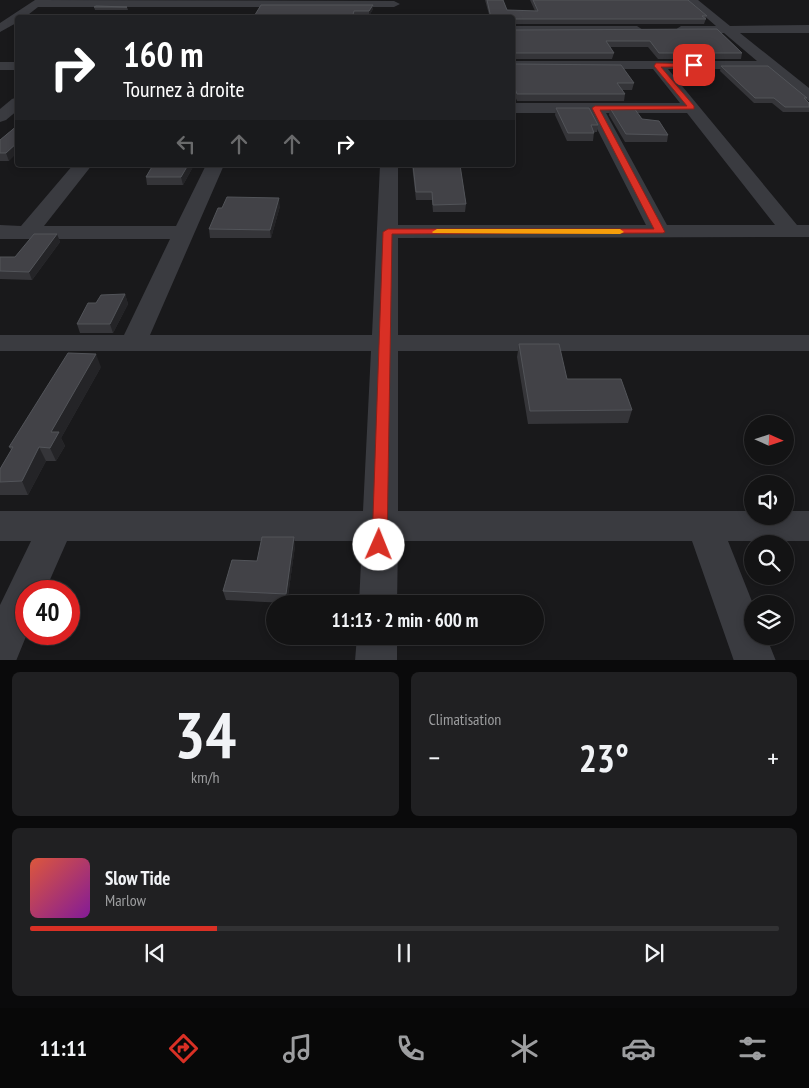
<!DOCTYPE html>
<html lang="fr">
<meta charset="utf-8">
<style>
body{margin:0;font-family:"PT Sans Narrow",sans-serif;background:#202022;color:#f1f3f6;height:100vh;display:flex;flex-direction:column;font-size:19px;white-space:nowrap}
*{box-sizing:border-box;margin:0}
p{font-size:16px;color:#9d9ea0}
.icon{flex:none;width:28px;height:28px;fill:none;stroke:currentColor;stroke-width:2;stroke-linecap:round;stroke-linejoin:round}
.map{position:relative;height:660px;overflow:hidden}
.side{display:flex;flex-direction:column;gap:12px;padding:12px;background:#0a0a0b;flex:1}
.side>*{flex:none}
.top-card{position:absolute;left:15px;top:15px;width:500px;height:152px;border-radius:5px;box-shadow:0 2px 8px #0003,0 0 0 1px #323234;background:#202124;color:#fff;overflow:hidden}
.needle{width:32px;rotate:93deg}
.buttons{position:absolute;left:744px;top:415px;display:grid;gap:10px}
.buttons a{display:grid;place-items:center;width:50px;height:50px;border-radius:50%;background:#131314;box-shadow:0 2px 8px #0003,0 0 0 1px #323234;font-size:25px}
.speed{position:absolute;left:15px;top:580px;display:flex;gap:10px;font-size:25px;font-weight:700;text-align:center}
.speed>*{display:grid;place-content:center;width:65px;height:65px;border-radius:50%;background:#131314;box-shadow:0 2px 8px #0003,0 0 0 1px #323234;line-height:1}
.speed .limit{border:8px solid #d22;background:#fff;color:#111}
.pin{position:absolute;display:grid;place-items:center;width:42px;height:42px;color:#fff;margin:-21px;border-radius:10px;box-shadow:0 2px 8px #0006}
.me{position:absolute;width:55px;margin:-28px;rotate:1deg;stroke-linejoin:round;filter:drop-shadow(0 0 4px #0008)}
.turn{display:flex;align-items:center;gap:18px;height:105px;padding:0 25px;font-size:22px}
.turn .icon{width:65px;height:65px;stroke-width:2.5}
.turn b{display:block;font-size:35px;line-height:42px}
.lanes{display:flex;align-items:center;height:48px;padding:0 25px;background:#0003;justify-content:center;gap:25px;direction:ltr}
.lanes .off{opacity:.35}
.big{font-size:38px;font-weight:800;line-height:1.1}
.side .tile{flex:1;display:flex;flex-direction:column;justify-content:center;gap:8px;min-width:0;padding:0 18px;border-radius:8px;background:#202022}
.side .dial{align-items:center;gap:0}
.dial b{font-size:65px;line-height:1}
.song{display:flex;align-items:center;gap:15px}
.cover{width:60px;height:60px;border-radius:8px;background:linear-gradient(135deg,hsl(10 70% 55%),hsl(290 70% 35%))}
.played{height:5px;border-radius:2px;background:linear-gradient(90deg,#d93025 25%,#323234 25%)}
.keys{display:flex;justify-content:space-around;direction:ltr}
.heat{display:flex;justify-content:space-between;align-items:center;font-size:28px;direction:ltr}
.side .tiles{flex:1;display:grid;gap:12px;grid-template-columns:1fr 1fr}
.tile:last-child{grid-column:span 2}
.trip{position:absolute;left:266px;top:595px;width:278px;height:50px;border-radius:25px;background:#131314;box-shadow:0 2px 8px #0003,0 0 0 1px #323234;font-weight:800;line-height:50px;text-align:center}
.tab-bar{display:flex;height:80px;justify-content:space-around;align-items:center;background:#080808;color:#9d9ea0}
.tab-bar .icon{width:35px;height:35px}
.tab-bar .active{color:#d93025}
.tab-bar b{font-size:22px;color:#f1f3f6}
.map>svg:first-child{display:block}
</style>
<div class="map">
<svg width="809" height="661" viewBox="0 0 809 661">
<rect width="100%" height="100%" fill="#19191b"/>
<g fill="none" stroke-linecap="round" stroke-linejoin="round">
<!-- minor -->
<g fill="#3a3b40" fill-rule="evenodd">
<path d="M35 0 394 1 400 4 394 7H38L24 18H18V22L0 32V23Z"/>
<path d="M686 0H698L730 26 809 25V33H740L809 88V101L804 99 767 69H668L797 225H809V237L398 238V335H809V351H398V511H752V516H785V511H809V541H728L753 604 752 636H766L776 661H734L692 541H398L397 604H359L362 541H67L45 591H26L27 634 16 661H0V605L31 541H0V511H363L371 351H0V335H124L170 239H0V225L21 226 73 165H92L44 226H176L206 165H224L150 335H372L380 165H398V225H646L589 113H512V103H680L653 69H512V61H757L724 33H677L675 30 681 26H716ZM606 113H687L775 225H667Z"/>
<path d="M512 26H637L643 30 637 34H512Z"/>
<rect x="0" y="62" width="18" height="8"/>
<path d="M18 97V110L6 120 0 122V109L12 99Z"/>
<path d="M357 636H397V661H355Z"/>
</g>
</g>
<!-- wall -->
<g fill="#353539">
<path d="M485 0H503L507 10 535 11 530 0H688L707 16 704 24H512V18H490Z"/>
<path d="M94 7H127L128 10H95Z"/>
<path d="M373 9 369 16H354L353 18H253Z"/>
<path d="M717 29 742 53 741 59H658L648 47H610L614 53 612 59H512V30Z"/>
<path d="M512 64 634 83 632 90H622L625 94 624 101H517L512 88Z"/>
<path d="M721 66 807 98V101L809 103V112H783L772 103H754L720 71Z"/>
<path d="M556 108 598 125 597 132H594L593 141H567L555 115Z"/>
<path d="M610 108 642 119 668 135 667 142H625L609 115Z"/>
<path d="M18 125 9 161H0V140Z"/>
<path d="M153 165H194L183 185H147L146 177Z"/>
<path d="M412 165H460L466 204 465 212H433L432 200H416Z"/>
<path d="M280 206 271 238H210L209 229Z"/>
<path d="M57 234 60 242 32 280 0 279V257H15Z"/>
<path d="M125 294 128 304 113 333H80L77 324 96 303Z"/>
<path d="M519 344 567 379 632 410 628 423 528 424 517 357Z"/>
<path d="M101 367 61 438 65 446 56 461H46L28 495H0V469L11 450 9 447Z"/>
<path d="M295 546 287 603 226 600 223 591 257 561Z"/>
</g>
<!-- shaded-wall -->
<g fill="#242427">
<path d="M373 5V9L369 16V11Z"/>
<path d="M18 142V152L9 161 6 153Z"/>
<path d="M188 165H194L183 185 181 177Z"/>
<path d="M279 198 280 206 271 238 270 230Z"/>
<path d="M57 234 60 242 32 280 29 272Z"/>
<path d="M125 294 128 304 113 333 110 324Z"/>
<path d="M96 354 101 367 61 438 65 446 56 461 50 448 51 432Z"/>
<path d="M39 447 46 461 28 495 22 481Z"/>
<path d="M294 537 295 546 287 603 286 594Z"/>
</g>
<!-- building -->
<g fill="#424247" stroke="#525459">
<path d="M487 0H503L507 10 538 11 533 0H688L707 16H702L706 19H512V18H491Z"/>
<path d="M261 5H373L369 11H354L352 18H253Z"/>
<path d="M96 6 127 7H94Z"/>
<path d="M717 29 742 53H659L650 41H606L614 53H512V30Z"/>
<path d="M512 64 621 65 634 83H617L625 94H517L512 80Z"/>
<path d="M721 66H768L807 98H804L809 103V107H785L774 98H755Z"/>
<path d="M556 108H589L598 125H591L594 133H568Z"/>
<path d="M610 108H634L642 119 659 121 668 135 626 134Z"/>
<path d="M18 125V142L6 153H0V140Z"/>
<path d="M153 165H188L181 177H146Z"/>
<path d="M413 165H460L466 204 433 205 432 192H416Z"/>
<path d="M227 197 279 198 270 230 209 229 218 208H222Z"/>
<path d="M34 234H57L29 272 0 271V257H15Z"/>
<path d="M125 294 110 324H77L88 303H96L101 295Z"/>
<path d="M519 344H559L567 379H621L632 410 530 411Z"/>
<path d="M68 353 96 354 51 432H59L50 448 39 447 22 481 0 482V469L13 447H9Z"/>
<path d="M262 537H294L286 594 223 591 232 560 257 561Z"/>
</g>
<!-- route -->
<path fill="#d93025" stroke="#8d1f18" d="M656 63 697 64 694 67H661L694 106V109L600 110 665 232 663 233 392 234 387 545 385 550 379 552 374 550 372 545 383 232 388 229H654L592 108 595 106H687L654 66Z"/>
<!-- slow -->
<path fill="#f59e0b" d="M437 229H620L624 232 620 234 433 233 432 232Z"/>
</svg>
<div class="buttons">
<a><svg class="needle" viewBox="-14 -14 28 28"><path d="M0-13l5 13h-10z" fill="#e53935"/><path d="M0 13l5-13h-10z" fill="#9d9ea0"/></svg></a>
<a><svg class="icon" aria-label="sound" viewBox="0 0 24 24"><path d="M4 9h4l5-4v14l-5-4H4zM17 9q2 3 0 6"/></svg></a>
<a><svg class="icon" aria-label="search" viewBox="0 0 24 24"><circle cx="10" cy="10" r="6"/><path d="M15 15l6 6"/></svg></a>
<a><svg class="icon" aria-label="layers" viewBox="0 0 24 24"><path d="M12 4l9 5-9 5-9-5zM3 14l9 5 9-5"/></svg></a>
</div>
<div class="speed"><div class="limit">40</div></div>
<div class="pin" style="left:694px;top:65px;background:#d93025"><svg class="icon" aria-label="arrive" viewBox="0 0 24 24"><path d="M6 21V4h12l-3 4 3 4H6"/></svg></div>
<svg class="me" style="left:379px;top:545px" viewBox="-20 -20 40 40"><circle r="19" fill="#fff"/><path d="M0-13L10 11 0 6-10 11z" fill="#d93025"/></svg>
<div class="trip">11:13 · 2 min · 600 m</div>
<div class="top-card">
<div class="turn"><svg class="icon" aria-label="right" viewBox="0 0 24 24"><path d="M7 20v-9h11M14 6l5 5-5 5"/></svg><div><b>160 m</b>Tournez à droite</div></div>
<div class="lanes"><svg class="icon off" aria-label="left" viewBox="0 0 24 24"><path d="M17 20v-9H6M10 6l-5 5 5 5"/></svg><svg class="icon off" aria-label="ahead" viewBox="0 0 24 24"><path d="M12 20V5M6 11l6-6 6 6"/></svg><svg class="icon off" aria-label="ahead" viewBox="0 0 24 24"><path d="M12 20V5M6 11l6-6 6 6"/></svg><svg class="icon" aria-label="right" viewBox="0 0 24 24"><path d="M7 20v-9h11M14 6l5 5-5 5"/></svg></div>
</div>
</div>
<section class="side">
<div class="tiles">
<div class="tile dial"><b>34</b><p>km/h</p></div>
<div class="tile"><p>Climatisation</p>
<div class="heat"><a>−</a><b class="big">23°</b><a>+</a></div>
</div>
<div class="tile">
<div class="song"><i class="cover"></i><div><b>Slow Tide</b><p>Marlow</p></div></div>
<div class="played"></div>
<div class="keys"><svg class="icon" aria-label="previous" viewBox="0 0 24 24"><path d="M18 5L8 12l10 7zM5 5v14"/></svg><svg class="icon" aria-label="pause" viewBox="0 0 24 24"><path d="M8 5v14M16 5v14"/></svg><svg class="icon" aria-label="next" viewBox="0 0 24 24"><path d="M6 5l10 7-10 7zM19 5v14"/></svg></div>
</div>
</div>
</section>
<nav class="tab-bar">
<b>11:11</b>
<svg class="icon active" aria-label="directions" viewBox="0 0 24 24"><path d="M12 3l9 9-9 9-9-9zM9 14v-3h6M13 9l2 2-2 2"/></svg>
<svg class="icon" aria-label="music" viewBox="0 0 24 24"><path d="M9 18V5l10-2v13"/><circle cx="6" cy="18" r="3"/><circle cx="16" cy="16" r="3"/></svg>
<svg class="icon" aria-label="phone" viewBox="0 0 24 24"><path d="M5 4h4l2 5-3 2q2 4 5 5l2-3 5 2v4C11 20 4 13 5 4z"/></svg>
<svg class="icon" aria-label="climate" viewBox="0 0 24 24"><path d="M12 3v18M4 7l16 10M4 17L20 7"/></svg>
<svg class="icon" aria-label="car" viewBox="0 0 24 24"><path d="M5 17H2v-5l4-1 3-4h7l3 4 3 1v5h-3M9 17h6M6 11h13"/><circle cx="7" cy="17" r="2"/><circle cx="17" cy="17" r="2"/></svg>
<svg class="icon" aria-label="filters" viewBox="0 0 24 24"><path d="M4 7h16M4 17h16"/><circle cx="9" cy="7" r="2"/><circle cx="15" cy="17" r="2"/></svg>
</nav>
